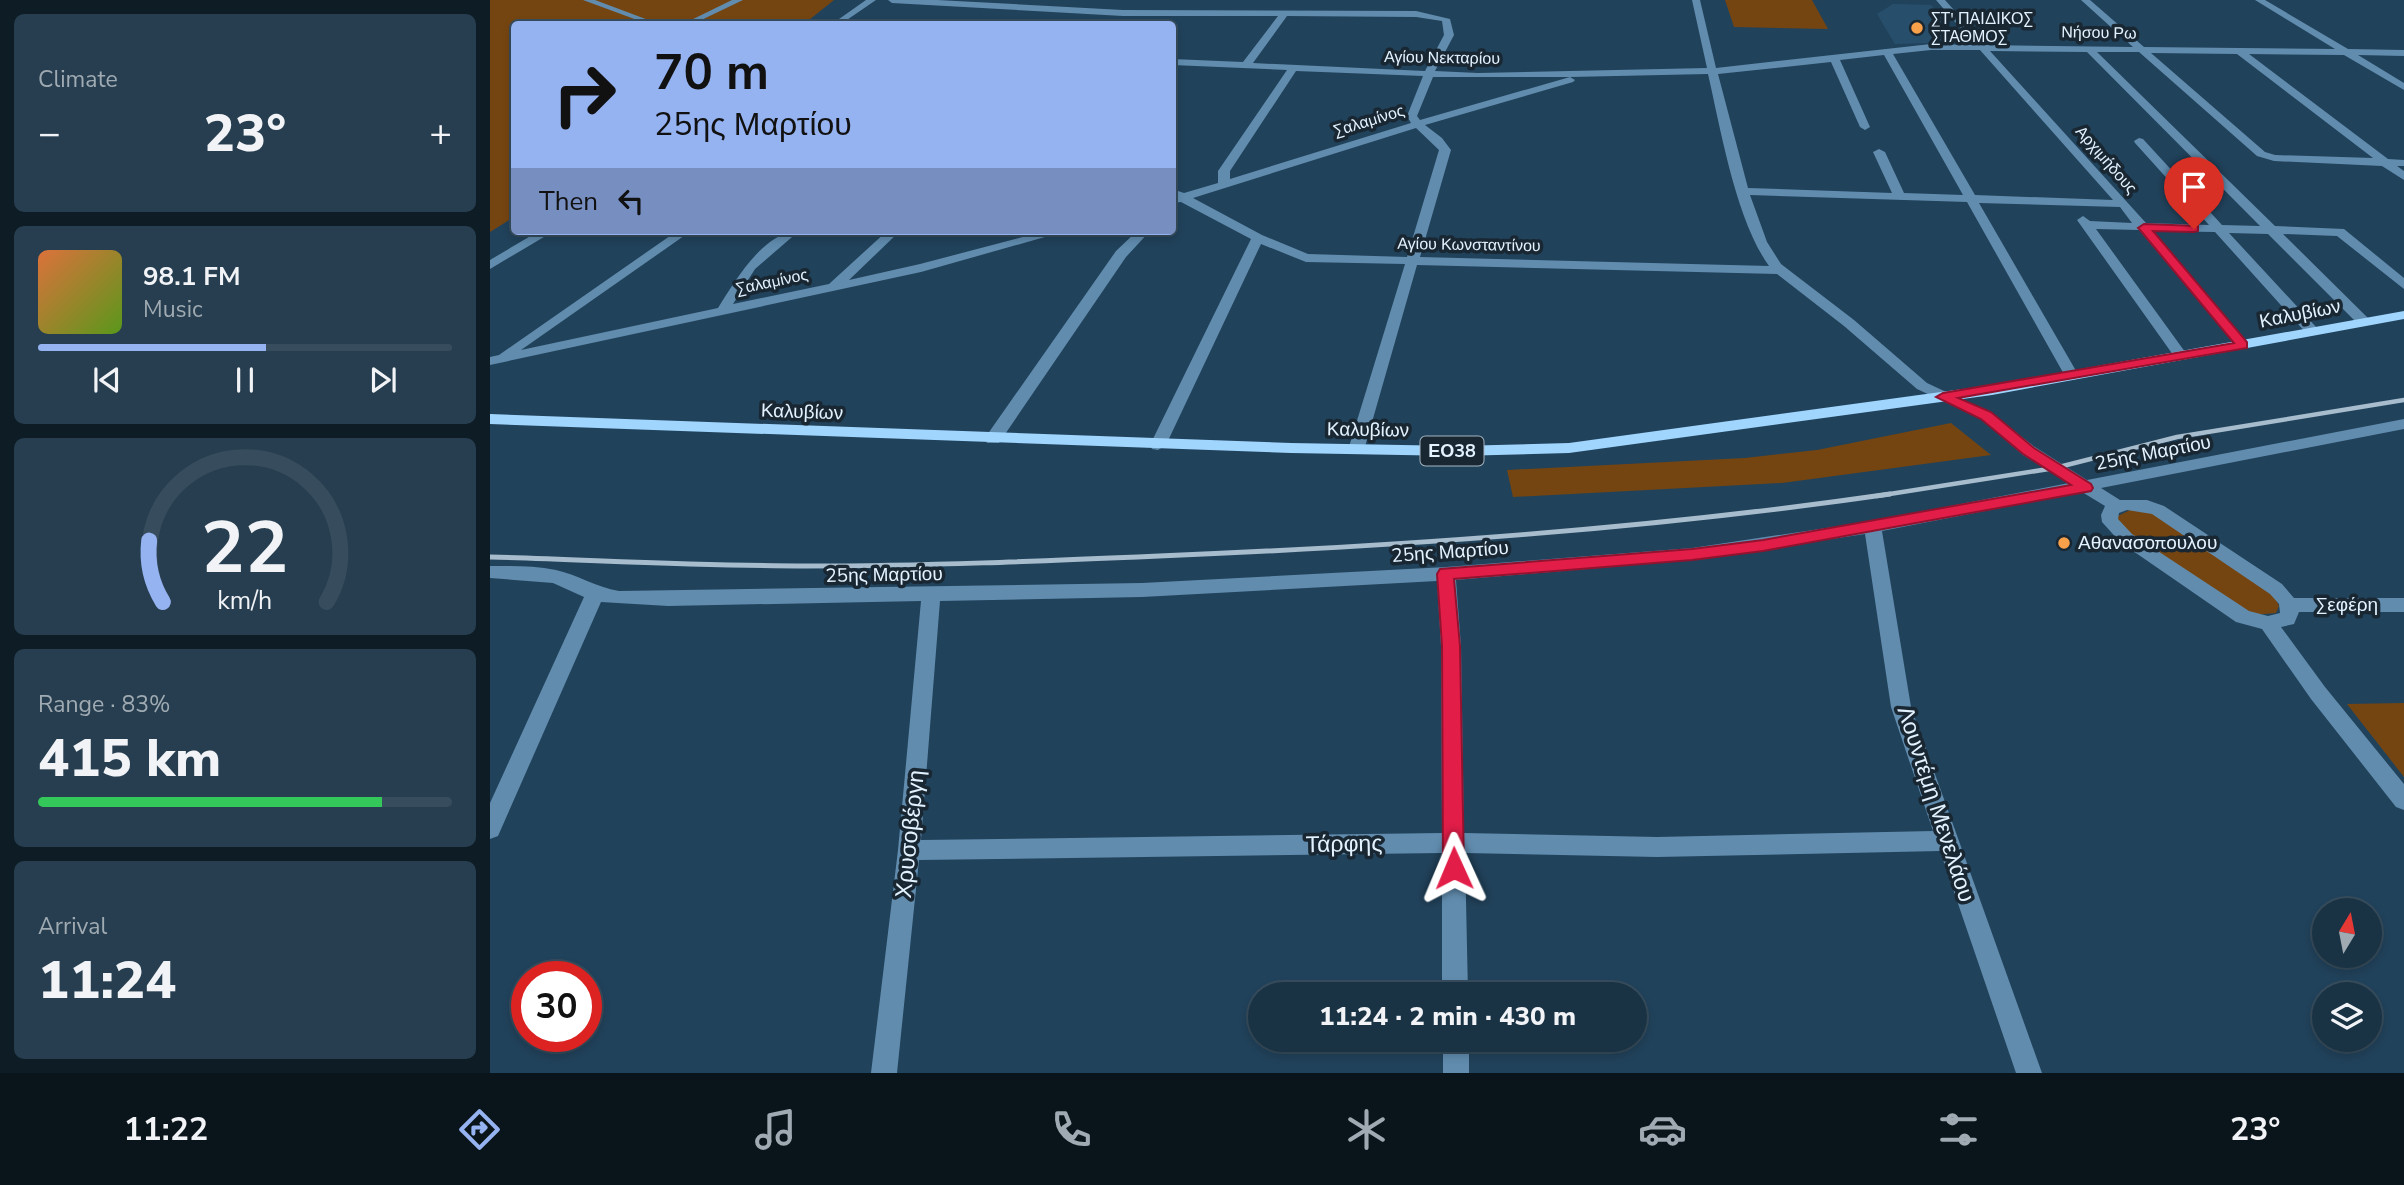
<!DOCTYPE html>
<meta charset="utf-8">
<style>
body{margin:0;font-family:"Nunito Sans",sans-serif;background:#263e4f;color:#f1f3f6;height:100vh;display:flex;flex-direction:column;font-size:26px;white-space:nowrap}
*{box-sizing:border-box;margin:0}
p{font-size:23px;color:#9faab2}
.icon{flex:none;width:38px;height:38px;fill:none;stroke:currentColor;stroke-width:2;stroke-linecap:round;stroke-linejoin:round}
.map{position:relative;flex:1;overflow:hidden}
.details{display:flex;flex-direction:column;gap:14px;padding:14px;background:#0e1c25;width:490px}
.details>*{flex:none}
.hud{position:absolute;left:21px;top:21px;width:665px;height:214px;border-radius:7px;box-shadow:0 4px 10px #0003,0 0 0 2px #374d5d;background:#95b2f1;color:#111;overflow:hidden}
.needle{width:46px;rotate:10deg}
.buttons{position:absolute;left:1822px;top:898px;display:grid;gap:14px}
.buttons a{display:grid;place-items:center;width:70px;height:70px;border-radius:50%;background:#193244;box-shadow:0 4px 10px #0003,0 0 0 2px #374d5d;font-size:35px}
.speed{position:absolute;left:21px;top:961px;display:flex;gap:14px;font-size:35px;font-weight:700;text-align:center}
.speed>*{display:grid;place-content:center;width:91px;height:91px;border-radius:50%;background:#193244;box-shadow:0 4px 10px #0003,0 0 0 2px #374d5d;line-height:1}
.speed .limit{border:10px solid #d22;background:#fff;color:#111}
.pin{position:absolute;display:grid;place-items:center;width:60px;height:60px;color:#fff;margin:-72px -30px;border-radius:50% 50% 50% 0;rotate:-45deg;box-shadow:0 0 7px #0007}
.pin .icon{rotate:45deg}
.me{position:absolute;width:77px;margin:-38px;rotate:359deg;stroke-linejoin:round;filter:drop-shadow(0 0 5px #0008)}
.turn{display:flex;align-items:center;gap:24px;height:147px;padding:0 28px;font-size:32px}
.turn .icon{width:91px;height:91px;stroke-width:2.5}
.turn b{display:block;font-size:49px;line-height:60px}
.then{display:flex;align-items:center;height:66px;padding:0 28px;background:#0003;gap:14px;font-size:26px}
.big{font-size:52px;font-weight:800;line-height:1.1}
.details .card{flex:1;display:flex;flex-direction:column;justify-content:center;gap:10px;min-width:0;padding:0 24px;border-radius:10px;background:#263e4f}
.details .dial{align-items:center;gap:0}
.dial svg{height:182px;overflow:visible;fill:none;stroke:#374d5d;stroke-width:7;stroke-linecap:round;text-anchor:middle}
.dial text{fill:#f1f3f6;stroke:none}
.song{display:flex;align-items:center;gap:21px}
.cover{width:84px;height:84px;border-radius:10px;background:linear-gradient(135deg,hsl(20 70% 55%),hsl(90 70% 35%))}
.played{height:7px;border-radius:4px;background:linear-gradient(90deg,#95b2f1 55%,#374d5d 55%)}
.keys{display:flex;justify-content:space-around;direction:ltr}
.heat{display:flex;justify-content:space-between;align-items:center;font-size:38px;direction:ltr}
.charge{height:10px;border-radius:5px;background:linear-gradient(90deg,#34c759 83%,#374d5d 0)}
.trip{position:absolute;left:758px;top:982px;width:399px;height:70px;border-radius:35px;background:#193244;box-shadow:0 4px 10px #0003,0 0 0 2px #374d5d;font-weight:800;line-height:70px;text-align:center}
.tab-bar{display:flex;height:112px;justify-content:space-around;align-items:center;background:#0a141b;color:#9faab2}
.tab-bar .icon{width:49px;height:49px}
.tab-bar .current{color:#95b2f1}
.tab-bar b{font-size:32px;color:#f1f3f6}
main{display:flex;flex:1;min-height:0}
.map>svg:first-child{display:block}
</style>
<main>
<section class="details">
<div class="card"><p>Climate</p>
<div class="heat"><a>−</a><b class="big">23°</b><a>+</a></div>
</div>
<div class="card">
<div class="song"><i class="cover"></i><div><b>98.1 FM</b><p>Music</p></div></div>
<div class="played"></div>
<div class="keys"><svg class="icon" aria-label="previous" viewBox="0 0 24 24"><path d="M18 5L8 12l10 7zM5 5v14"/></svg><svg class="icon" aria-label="pause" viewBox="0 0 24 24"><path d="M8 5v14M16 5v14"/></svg><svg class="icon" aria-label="next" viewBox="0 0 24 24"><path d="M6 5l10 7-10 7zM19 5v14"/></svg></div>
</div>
<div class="card dial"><svg viewBox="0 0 100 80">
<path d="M14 69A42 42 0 1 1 86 69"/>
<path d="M14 69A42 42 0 0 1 8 42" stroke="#95b2f1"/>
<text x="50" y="56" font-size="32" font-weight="700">22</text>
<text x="50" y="72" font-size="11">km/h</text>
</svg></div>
<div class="card"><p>Range · 83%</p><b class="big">415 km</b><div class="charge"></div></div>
<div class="card"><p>Arrival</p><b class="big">11:24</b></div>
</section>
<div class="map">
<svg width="1914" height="1073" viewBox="0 0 1914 1073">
<rect width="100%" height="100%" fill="#21425b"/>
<!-- built -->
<path fill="#274f6c" d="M1403 4 1441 5 1471 42 1405 44 1387 14Z"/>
<!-- green -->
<g fill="#754511">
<path d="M0 0H344L314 24H24V217L0 232Z"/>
<path d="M1235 0H1322L1338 29 1244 27Z"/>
<path d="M1461 423 1501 455 1292 483 1023 497 1017 470 1255 458 1327 450Z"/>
<path d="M1644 508 1666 513 1785 597 1789 606 1786 613 1763 615 1635 532 1628 523V516Z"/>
<path d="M1914 703V777L1857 704Z"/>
</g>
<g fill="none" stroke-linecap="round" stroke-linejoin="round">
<!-- minor -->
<g fill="#618cae" fill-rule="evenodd">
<path d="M93 0H105L169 24H158Z"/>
<path d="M242 0H253L203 24H193Z"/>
<path d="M376 0H386L351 24H342Z"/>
<path d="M398 0H447L633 10 926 11 960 19 964 35 945 71 988 73 1217 68 1202 0H1210L1226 68 1441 44 1485 45 1446 0H1455L1495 45 1643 47 1591 0H1600L1654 47 1845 49 1765 0H1775L1858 49 1914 50V56L1868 55 1914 83V90L1854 55 1759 54 1898 159 1914 160V166H1907L1914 171V180L1892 166 1784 161 1767 156 1649 52H1607L1785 226 1854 229 1914 278V289L1847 236 1793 234 1879 319 1881 322 1874 326 1869 325 1778 234 1739 233 1827 328V334H1817L1725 232 1662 231 1760 345 1758 348H1748L1649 230 1606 229 1698 356 1696 359H1686L1587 220 1593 216 1600 221 1642 223 1630 207 1489 203 1589 376 1582 380 1575 376 1477 202 1260 195 1277 242 1291 264 1364 320 1437 383 1501 413 1545 447 1597 480 1914 419V429L1611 488 1630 500H1657L1674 506 1792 584 1804 598H1914V612H1809L1804 624 1791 627 1835 687 1914 784V810L1906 807 1821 699 1772 629 1746 622 1630 542 1612 522 1611 515 1615 506 1592 492 1392 531 1421 707 1552 1073H1526L1450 851 1167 857 975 853 978 994H952V853L429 860 407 1073H381L408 850 431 601 178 606 111 602 8 836 0 839V803L94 597 63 583 0 578V566C22 566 44 565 66 570 88 575 106 587 129 591L652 583 956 567 1202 548 1383 521 1579 483 1533 455 1491 419 1427 389 1354 326 1287 274 927 265 874 450 872 454H860L858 450 915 264 816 262 771 244 676 445 668 450 662 449 660 445 761 239 691 202 682 203V189L694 193 728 183V171L797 70 682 65V59L753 62 788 16H633L402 3ZM797 16 926 17 952 21 954 35 935 71 763 63ZM1441 50H1490L1623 200 1485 195 1403 54ZM1500 51 1597 52 1770 226 1732 225 1653 139 1649 138 1644 141 1645 143 1719 225 1656 223ZM1661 53 1747 54 1883 158 1785 155 1775 152ZM1394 55 1473 195 1414 193 1395 152 1389 149 1383 152 1402 193 1258 188 1228 74 1341 62 1370 127 1375 130 1380 127 1350 60ZM806 71 933 76 917 116 921 123 740 179V171ZM1218 74C1231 131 1246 220 1279 266L930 257 961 150 952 138 935 125 1083 82 1085 80 1080 77ZM943 77H1080L930 120 927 116ZM926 128 949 150 917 257 818 254 772 235 703 198ZM1637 510 1662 514 1780 594 1789 604 1790 613 1778 616 1759 611 1642 534 1628 519 1629 513ZM1375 534 1401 707 1443 831 1167 837 974 833 971 646 966 580 1202 560ZM947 581 951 646 952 833 431 840 450 601 652 597Z"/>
<path d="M49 231H64L0 269V260Z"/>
<path d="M187 231H201L31 350 228 308C245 281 274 231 309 231L265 269 243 304 339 284 397 231H410L359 280 430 264 556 231H576L431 272 0 365V357L9 355Z"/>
<path d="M647 231H660L636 257 509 443H497L495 439 497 435 626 251Z"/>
<rect x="953" y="1040" width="26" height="33"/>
</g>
<!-- major -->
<path fill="#a0d5fe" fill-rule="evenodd" d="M1914 311V319L1502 395 1079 453 967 456 801 453 0 424V414L801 443 967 446 1079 443 1502 385Z"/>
<!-- rail-far1 -->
<path stroke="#a7bccc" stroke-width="4.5" d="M1387 496 1565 468 1687 437 1914 400"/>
<!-- rail -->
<path stroke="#a7bccc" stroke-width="5" d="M0 557C106 560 212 566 317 566 435 566 552 561 669 556 914 546 1158 529 1400 494"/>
</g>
<!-- route -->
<path fill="#e11d48" stroke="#92132f" stroke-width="2" d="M1654 224 1708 226V231L1704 232 1663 231 1757 342V348L1468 398 1501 412 1544 448 1601 484 1603 488 1601 491 1273 551 1202 560 964 579 970 646 974 868 971 875 964 878 956 875 953 868 952 646 947 574 950 569 1202 549 1273 540 1581 485 1533 454 1491 419 1446 397 1453 393 1744 343 1650 230 1648 228Z"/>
<!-- markers -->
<g fill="#f8a14a" stroke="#192733" stroke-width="2.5">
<circle cx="1427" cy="28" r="7"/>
<circle cx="1574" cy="543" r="7"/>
</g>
<g text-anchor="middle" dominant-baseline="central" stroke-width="7" stroke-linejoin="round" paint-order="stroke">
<!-- far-poi labels -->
<g font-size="16" fill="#e3f2ff" stroke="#192733" text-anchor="start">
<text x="1441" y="19">ΣΤ' ΠΑΙΔΙΚΟΣ<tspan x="1441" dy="18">ΣΤΑΘΜΟΣ</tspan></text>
</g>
<!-- far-street labels -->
<g font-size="16" fill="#e3f2ff" stroke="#192733">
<text transform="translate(1609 33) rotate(1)">Νήσου Ρω</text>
<text transform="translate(952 58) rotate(1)">Αγίου Νεκταρίου</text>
<text transform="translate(879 121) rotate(-17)">Σαλαμίνος</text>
<text transform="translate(1616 160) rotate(49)">Αρχιμήδους</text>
<text transform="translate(979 245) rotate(1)">Αγίου Κωνσταντίνου</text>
<text transform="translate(282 282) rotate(-12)">Σαλαμίνος</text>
</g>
<!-- shield labels -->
<rect fill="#192733" stroke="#a6b5c2" stroke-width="2" x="930.5" y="436.5" width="63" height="29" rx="5"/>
<g font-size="18" font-weight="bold" fill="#e3f2ff">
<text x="962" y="451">ΕΟ38</text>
</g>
<!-- street labels -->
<g font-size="19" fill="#e3f2ff" stroke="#192733">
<text transform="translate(1810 314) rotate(-11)">Καλυβίων</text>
<text transform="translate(312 412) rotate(2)">Καλυβίων</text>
<text transform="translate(878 430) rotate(1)">Καλυβίων</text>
<text transform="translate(1663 453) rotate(-11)">25ης Μαρτίου</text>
<text transform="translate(960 552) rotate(-4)">25ης Μαρτίου</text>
<text transform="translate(394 575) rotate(-1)">25ης Μαρτίου</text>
<text x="1857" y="605">Σεφέρη</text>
</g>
<!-- poi labels -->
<g font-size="19" fill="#e3f2ff" stroke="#192733" text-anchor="start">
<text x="1588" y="543">Αθανασοπουλου</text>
</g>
<!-- near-street labels -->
<g font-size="23" fill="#e3f2ff" stroke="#192733">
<text transform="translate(1446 804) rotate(72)">Λουντέμη Μενελάου</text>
<text transform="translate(420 834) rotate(-84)">Χρυσοβέργη</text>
<text transform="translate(854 844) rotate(-1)">Τάρφης</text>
</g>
</g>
</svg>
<div class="buttons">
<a><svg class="needle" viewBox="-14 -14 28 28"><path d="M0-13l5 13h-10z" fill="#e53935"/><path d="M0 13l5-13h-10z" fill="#9faab2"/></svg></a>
<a><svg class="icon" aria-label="layers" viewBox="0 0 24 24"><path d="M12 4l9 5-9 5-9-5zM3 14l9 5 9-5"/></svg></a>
</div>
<div class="speed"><div class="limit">30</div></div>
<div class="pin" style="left:1704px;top:229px;background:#d93025"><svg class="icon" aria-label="arrive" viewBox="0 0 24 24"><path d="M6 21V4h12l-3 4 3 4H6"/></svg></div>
<svg class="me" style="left:964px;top:868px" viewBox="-20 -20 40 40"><path d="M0-17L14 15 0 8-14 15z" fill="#e11d48" stroke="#fff" stroke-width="4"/></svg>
<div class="trip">11:24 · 2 min · 430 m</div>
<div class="hud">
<div class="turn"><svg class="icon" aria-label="right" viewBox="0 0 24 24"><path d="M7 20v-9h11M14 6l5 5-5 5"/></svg><div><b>70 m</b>25ης Μαρτίου</div></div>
<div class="then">Then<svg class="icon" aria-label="left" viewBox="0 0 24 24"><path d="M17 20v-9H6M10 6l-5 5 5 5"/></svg></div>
</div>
</div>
</main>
<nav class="tab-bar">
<b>11:22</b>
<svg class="icon current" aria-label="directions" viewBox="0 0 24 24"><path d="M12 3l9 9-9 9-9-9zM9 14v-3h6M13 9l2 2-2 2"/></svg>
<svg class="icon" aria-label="music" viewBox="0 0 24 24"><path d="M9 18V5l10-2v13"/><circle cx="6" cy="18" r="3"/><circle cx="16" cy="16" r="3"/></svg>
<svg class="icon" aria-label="phone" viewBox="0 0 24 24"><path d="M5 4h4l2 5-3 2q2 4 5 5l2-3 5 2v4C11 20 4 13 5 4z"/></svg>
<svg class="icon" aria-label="climate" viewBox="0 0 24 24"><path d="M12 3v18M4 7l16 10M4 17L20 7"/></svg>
<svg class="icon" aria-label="car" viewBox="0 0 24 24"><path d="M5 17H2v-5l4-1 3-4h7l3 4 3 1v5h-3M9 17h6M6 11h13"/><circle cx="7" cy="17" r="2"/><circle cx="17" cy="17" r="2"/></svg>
<svg class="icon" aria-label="filters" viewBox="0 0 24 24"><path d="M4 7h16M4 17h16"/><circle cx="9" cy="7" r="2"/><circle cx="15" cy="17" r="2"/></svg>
<b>23°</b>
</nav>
